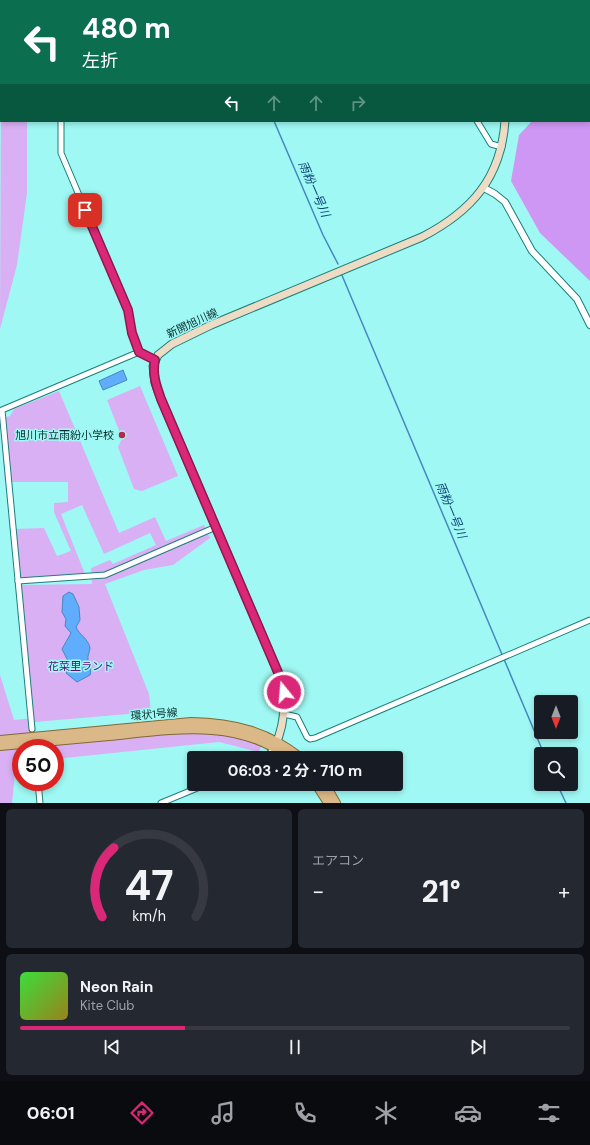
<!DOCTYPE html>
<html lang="ja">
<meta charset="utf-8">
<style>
body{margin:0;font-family:"DM Sans","Noto Sans JP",sans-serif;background:#242831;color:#f1f3f6;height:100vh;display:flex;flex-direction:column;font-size:15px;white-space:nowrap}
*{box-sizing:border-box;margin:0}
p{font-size:13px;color:#9ea1a6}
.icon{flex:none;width:22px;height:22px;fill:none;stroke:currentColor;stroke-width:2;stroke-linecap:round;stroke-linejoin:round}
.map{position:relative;height:803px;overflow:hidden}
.sheet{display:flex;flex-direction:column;gap:6px;padding:6px;background:#0d0f14;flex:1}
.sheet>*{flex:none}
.top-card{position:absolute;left:0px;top:0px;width:590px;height:122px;box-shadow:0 2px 6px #0003;background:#0b6e4f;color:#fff;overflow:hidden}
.needle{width:26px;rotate:180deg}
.fabs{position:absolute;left:534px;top:695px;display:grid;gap:8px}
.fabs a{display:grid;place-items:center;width:44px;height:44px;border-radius:4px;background:#171b24;box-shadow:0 2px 6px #0003;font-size:20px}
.speed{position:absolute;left:12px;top:739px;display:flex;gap:8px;font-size:20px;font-weight:700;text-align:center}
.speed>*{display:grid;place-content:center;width:52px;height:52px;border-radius:50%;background:#171b24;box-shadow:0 2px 6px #0003;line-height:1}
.speed .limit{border:6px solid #d22;background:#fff;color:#111}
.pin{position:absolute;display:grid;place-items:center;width:34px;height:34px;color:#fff;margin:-17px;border-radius:8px;box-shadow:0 2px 6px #0006}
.me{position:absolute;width:44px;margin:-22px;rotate:343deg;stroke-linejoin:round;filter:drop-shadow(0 0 3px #0008)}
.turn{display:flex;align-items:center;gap:14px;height:84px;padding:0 16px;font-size:18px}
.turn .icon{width:52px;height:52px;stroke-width:2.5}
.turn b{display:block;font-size:28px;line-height:34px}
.lanes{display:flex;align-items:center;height:38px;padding:0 16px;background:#0003;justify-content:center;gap:20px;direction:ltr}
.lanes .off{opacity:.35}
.big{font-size:30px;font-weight:700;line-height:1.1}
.sheet .card{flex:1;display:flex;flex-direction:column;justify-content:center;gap:6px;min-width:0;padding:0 14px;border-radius:6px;background:#242831}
.sheet .dial{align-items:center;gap:0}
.dial svg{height:104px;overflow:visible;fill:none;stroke:#363941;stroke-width:7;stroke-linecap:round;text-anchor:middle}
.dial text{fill:#f1f3f6;stroke:none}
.song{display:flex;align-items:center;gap:12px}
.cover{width:48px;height:48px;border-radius:6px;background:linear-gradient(135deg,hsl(120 70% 55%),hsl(50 70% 35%))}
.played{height:4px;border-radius:2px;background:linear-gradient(90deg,#db2777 30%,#363941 30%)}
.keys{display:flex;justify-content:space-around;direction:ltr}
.heat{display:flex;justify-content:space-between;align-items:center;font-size:22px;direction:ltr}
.sheet .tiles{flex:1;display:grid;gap:6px;grid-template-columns:1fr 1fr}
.card:last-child{grid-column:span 2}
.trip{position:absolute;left:187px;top:751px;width:216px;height:40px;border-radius:4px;background:#171b24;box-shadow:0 2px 6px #0003;font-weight:700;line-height:40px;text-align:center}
.dock{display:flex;height:64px;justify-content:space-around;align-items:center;background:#090b0e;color:#9ea1a6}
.dock .icon{width:28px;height:28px}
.dock .selected{color:#db2777}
.dock b{font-size:18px;color:#f1f3f6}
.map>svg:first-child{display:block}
</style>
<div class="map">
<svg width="590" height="803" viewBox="0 0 590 803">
<rect width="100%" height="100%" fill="#9ff8f3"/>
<!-- green -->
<g fill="#d9b0f4">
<path d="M1 81V121H27V193L17 265 0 329Z"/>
<path d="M140 386 178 476 142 491 134 489 118 447 122 438 107 400Z"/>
<path d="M59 391 119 533 155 517 166 541 204 525 210 538 173 565 144 570 105 584 149 694 151 712 35 722 36 734 0 737V675L14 720 34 718 20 585 92 584 91 568 110 560 113 564 156 545 150 533 104 554 82 505 61 514 85 574 22 579 19 577 15 529 44 528 57 556 71 551 54 512V503L68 502V482H5L0 419 10 416 14 409Z"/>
<path d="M190 732C215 733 237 737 261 746L259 752 219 742 55 759V748H21V763L16 764 12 803H0V750Z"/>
</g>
<!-- forest -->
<g fill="#cf97f4">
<path d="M0 0H15L1 1 0 93Z"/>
<path d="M489 0H590V281L540 233 511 181 519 135 532 121H589V1Z"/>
</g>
<!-- water -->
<g fill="#60adfd" stroke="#4688bf">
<path d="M123 370 127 380 103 390 99 381Z"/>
<path d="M69 592 73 594 79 607 80 620 76 627C79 635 88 638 90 648 90 651 87 656 88 660 88 666 92 669 90 675L77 682 66 673 67 659 62 649 71 633 65 626 66 619 62 612 63 596Z"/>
</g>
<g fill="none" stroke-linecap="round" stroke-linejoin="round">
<!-- stream -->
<g stroke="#4688bf" stroke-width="1.5">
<path d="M223 0V1"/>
<path d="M274 121 323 235 338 264"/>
<path d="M341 273 544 754"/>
<path d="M557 784 566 803"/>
</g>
<defs>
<g id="minor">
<path d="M36 0 37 1"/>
<path d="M61 121V153L128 310 132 333 139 352 155 360"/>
<path d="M477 121 491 144 502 147"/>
<path d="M18 581 105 575 216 527"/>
<path d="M284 714 297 717 307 737 310 739 315 738 590 620"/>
<path d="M32 729 2 410 139 352"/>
<path d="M266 758 274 748"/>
<path d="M38 782 40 803"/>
<path d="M161 803 207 784"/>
</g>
<path id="tertiary" d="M484 188 495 194 505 202 532 251 577 299 590 325"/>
<g id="secondary">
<path d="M465 0 466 1"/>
<path d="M275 746C285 724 286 700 280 677L161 399 155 383 153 366 158 355 172 344 211 325 422 237C472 211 501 178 505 121"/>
</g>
<g id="primary">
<path d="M0 740 191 722C234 723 267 731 301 758"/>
<path d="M0 746C36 743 73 739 109 736 169 730 238 717 289 758"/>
<path d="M316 784 328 803"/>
<path d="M325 784 336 803"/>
</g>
</defs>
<!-- minor casing -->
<use href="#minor" stroke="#1c7e7b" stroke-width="7"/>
<!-- tertiary casing -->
<use href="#tertiary" stroke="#1c7e7b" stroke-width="8"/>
<!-- secondary casing -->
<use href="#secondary" stroke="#1c7e7b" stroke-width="9"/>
<!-- primary casing -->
<use href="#primary" stroke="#816936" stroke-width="10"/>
<!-- minor -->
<use href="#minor" stroke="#fff" stroke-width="5"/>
<!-- tertiary -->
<use href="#tertiary" stroke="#fff" stroke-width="6"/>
<!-- secondary -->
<use href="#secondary" stroke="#eddbc4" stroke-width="7"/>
<!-- primary -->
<use href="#primary" stroke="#dab888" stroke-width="8"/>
</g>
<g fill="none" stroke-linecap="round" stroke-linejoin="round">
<defs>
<path id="route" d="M85 210 128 310 132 333 139 352 155 360C152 374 156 385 161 399L280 677 284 692"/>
</defs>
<!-- route casing -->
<use href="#route" stroke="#8e194d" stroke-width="10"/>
<!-- route -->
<use href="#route" stroke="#db2777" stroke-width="7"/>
</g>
<!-- markers -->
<circle fill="#b8284e" stroke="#9ff8f3" stroke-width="1.5" cx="122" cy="435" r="4"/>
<g text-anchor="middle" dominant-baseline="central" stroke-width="3" stroke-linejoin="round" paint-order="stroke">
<!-- street labels -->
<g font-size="11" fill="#08302f" stroke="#9ff8f3">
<text transform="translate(192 323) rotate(-25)">新開旭川線</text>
<text transform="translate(154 714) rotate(-5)">環状1号線</text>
</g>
<!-- poi labels -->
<g font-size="11" fill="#08302f" stroke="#9ff8f3" text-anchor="end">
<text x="114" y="435">旭川市立雨紛小学校</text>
</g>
<!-- park labels -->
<g font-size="11" fill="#5a0d7d" stroke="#9ff8f3">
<text x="81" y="666">花菜里ランド</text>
</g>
<!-- water labels -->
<g font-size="12" font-style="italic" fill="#0d4477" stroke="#9ff8f3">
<text transform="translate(314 189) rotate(66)">雨粉一号川</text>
<text transform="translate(451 510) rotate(67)">雨粉一号川</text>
</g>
</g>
</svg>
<div class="fabs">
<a><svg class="needle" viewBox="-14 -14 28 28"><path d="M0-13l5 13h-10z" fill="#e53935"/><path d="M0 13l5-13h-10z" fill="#9ea1a6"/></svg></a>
<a><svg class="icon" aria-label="search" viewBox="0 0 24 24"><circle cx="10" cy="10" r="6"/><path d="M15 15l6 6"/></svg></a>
</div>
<div class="speed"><div class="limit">50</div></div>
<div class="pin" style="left:85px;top:210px;background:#d93025"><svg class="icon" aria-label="arrive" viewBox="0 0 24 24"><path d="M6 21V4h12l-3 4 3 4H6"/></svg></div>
<svg class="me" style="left:284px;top:692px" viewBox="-20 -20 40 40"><circle r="17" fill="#db2777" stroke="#fff" stroke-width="3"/><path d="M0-11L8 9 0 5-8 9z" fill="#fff"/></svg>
<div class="trip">06:03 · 2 分 · 710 m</div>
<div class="top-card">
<div class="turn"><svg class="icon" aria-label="left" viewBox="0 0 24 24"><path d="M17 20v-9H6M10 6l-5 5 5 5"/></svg><div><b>480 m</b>左折</div></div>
<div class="lanes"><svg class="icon" aria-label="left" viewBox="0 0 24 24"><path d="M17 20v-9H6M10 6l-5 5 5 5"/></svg><svg class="icon off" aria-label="ahead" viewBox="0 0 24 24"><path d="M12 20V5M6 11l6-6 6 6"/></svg><svg class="icon off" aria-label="ahead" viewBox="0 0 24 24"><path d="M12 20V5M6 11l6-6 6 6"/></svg><svg class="icon off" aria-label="right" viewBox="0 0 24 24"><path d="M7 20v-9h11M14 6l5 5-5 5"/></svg></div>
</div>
</div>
<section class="sheet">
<div class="tiles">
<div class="card dial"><svg viewBox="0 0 100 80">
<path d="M14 69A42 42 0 1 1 86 69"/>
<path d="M14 69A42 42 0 0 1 23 16" stroke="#db2777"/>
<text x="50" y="56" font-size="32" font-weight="700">47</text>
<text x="50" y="72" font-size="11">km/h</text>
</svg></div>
<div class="card"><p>エアコン</p>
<div class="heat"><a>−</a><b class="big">21°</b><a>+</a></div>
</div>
<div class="card">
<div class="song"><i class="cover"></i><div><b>Neon Rain</b><p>Kite Club</p></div></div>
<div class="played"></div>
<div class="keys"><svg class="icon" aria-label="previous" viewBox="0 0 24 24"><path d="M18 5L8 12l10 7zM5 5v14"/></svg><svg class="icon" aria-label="pause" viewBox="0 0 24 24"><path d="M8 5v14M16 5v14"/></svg><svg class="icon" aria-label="next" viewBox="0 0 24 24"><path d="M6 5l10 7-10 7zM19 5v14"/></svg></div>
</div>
</div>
</section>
<nav class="dock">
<b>06:01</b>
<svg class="icon selected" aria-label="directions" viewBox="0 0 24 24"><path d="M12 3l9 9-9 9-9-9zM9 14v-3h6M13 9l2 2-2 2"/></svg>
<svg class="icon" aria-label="music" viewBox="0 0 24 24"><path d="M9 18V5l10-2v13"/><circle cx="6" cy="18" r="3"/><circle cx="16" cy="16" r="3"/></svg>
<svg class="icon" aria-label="phone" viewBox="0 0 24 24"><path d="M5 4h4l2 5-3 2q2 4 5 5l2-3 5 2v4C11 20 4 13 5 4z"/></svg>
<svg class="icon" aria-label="climate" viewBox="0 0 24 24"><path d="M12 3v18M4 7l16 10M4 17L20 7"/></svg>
<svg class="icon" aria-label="car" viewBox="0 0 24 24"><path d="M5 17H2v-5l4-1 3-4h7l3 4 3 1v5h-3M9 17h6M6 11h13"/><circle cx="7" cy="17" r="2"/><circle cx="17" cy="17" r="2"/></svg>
<svg class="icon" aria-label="filters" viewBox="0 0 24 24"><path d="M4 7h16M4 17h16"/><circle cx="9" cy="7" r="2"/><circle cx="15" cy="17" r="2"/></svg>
</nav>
